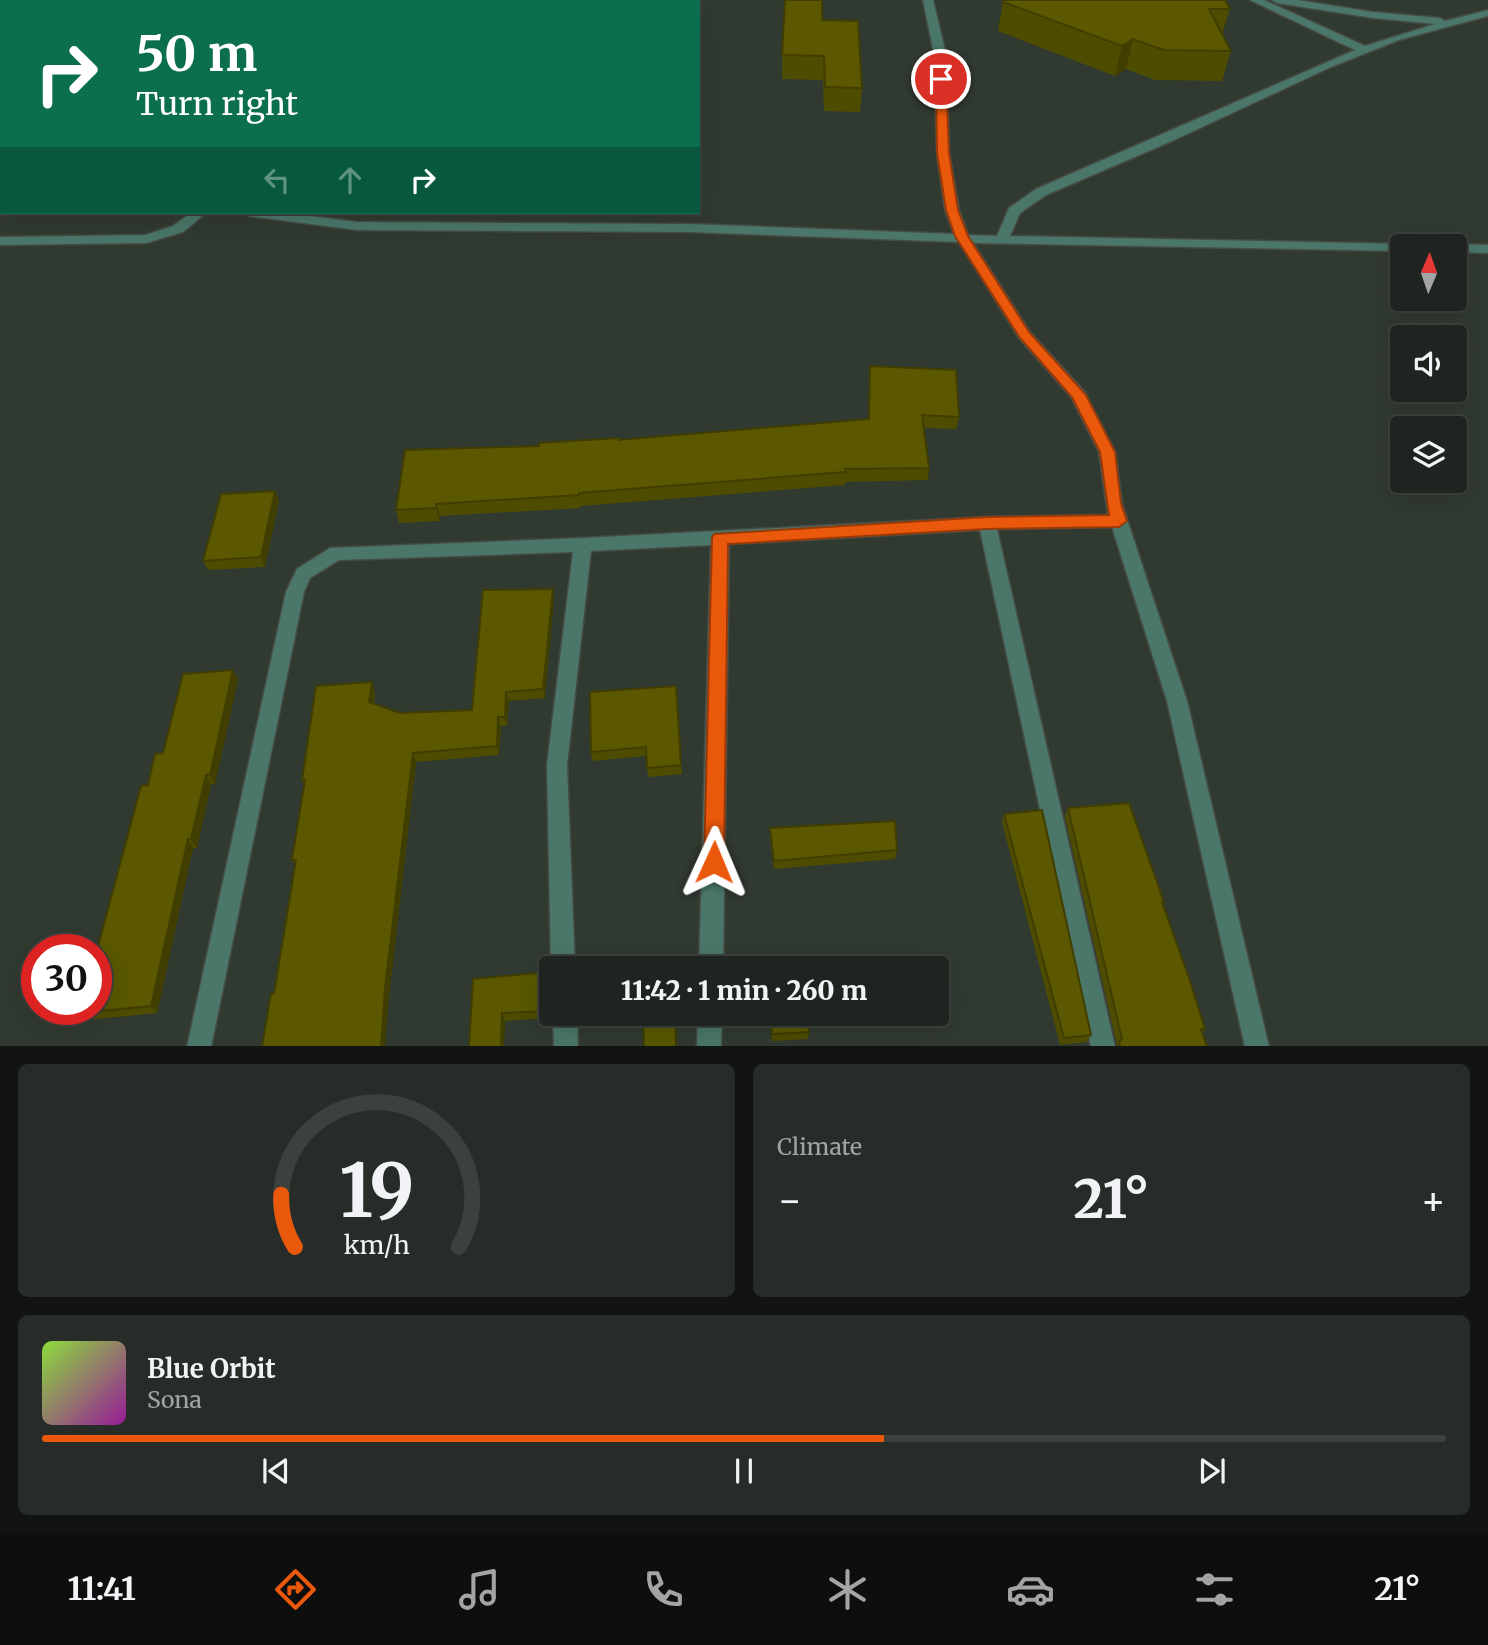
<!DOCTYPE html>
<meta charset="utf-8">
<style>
body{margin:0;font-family:Merriweather,serif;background:#282c29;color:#f1f3f6;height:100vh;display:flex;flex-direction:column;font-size:26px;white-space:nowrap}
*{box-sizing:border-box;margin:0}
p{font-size:23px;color:#a2a4a5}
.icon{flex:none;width:38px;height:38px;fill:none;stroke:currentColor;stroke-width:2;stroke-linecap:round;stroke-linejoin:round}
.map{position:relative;height:1046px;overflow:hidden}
.sheet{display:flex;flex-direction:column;gap:18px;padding:18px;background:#121412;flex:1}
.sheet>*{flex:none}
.top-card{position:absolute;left:0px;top:0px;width:700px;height:214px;box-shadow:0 7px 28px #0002,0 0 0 2px #3d413e;background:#0b6e4f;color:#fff;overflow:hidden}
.needle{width:46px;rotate:2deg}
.buttons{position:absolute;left:1390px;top:234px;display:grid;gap:14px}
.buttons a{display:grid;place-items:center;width:77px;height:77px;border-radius:7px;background:#202420;box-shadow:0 7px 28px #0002,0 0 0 2px #3d413e;font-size:35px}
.speed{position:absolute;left:21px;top:934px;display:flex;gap:14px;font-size:35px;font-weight:700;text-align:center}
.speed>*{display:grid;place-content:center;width:91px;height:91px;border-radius:50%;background:#202420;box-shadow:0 7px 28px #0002,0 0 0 2px #3d413e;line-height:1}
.speed .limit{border:10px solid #d22;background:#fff;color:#111}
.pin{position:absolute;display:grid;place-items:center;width:60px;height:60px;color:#fff;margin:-30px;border:4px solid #fff;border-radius:50%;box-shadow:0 2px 7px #0007}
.me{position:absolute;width:77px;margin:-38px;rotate:1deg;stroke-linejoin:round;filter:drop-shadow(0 0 5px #0008)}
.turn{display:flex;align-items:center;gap:24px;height:147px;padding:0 21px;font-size:32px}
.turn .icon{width:91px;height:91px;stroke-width:2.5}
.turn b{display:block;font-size:49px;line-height:60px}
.lanes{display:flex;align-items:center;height:66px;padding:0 21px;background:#0003;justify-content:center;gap:35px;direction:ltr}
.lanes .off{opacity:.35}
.big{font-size:52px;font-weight:800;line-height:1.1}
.sheet .card{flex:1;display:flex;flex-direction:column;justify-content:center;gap:10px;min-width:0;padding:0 24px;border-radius:10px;background:#282c29}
.sheet .dial{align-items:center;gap:0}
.dial svg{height:182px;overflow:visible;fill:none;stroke:#3d413e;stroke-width:7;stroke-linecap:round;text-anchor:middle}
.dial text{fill:#f1f3f6;stroke:none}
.song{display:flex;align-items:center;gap:21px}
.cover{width:84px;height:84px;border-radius:10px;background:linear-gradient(135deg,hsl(90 70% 55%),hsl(300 70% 35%))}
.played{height:7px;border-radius:4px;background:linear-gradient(90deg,#ea580c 60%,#3d413e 60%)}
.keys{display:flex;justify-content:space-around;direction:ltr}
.heat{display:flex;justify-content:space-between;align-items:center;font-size:38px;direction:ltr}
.sheet .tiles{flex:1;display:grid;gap:18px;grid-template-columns:1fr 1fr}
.card:last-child{grid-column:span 2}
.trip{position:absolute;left:539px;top:956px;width:410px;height:70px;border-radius:7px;background:#202420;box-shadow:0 7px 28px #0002,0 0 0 2px #3d413e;font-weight:800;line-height:70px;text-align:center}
.menu{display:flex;height:112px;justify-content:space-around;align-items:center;background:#0d0e0d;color:#a2a4a5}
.menu .icon{width:49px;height:49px}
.menu .selected{color:#ea580c}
.menu b{font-size:32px;color:#f1f3f6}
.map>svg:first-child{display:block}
</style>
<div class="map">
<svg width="1488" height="1047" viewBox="0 0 1488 1047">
<rect width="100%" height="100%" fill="#2b302a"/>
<!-- built -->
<path fill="#313a30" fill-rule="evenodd" d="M0 0H1488V1046L0 1047ZM2 2H698V212H2ZM1402 247H1454V299H1402ZM1402 338H1454V390H1402ZM1402 429H1454V481H1402ZM37 950H96V1010H37ZM551 968H936V1013H551Z"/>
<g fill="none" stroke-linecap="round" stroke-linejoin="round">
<defs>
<g id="minor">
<path d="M923 0H933L946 54 949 153 959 210 968 235 997 236 1009 208 1036 189 1355 50 1250 0H1264L1365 46 1435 24 1373 18 1277 3 1272 0H1297L1373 12 1440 18 1445 21 1488 10V16L1399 40 1331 67 1172 141 1046 195 1020 213 1010 236 1407 244 1409 247H1402V251L973 243 1030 332 1084 391 1115 452 1122 504 1187 701 1269 1047H1245L1167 701 1112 527 997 529 1115 1047H1091L980 530 729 544 723 968H699L711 545 591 551 567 765 575 968H551L547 765 573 552 339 560 310 578 304 592 211 1047H187L286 592 297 569 330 548 583 538 987 517 1108 515 1099 452 1071 397 1019 338 959 242 690 232 357 230 249 216 242 212H278L357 222 690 224 954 234 945 210 937 153 934 54Z"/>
<path d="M0 136 2 137V145L0 144Z"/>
<path d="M192 212H207L183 232 146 243 0 245V237L145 235 173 226Z"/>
<path d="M1454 244 1488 245V253L1454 252V247H1448Z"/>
<path d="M553 1013H577L578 1047H554Z"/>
<path d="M698 1013H722L721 1047H697Z"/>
</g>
</defs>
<!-- minor casing -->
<use href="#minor" stroke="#464b45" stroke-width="3"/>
<!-- minor -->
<use href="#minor" fill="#4a7769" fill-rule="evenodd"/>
</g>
<!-- wall -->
<g fill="#4e4c01">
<path d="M1003 0 1230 9 1222 34 1231 51 1222 81 1155 80 1126 69 1115 76 998 31Z"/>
<path d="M822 20 862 88 860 112 824 111 823 80 782 79V55Z"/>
<path d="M870 366 959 417 956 429 924 428 929 468 928 480 845 482V485L581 506V508L440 516 439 521 399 523 396 510 539 446 868 420Z"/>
<path d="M275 491 279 500 265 567 208 570 203 561Z"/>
<path d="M554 598 545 698 509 701 507 726H501L499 755 416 762 389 996 292 860 305 785 302 780 375 691 374 704 400 713 472 710Z"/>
<path d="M233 670 238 679 215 784H211L197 848H193L157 1013 88 1020 80 1013 148 785Z"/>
<path d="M676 686 682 774 648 777 646 756 592 761 591 752Z"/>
<path d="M1068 808 1164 902 1163 905 1205 1029 1202 1033 1207 1047H1116L1117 1045 1065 817Z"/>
<path d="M1004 814 1091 1035 1087 1042 1060 1045 1002 822Z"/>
<path d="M770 828 897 850 895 859 774 869 770 836Z"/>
<path d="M473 979 550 980 549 1018 505 1021 504 1047H469Z"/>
<path d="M769 1013H807L809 1032 808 1039 772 1041Z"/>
</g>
<!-- shaded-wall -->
<g fill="#403e01">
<path d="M1133 39 1126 69 1115 76 1122 46Z"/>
<path d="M275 491 279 500 265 567 261 557Z"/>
<path d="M436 504 440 516 439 521 436 508Z"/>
<path d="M553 589 554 598 545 698 543 689Z"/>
<path d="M233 670 238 679 215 784 210 775Z"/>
<path d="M372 682 375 691 373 711 369 702Z"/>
<path d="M506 692 509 701 507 726 505 717Z"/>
<path d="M498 717 501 726 499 755 497 746Z"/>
<path d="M413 753 416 762 389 996 385 1047H381L385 988Z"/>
<path d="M206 775 211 784 197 848 191 839Z"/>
<path d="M188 839 193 848 157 1013 151 1006Z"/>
<path d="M547 972 550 980 549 1018 547 1011Z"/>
<path d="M502 1013 505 1021 504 1047H501Z"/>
</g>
<!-- building -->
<g fill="#5b5801" stroke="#403e01" stroke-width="2">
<path d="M345 0H549V2H344Z"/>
<path d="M785 0H822V20L858 21 862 88 825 87 824 56 782 55Z"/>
<path d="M1003 0H1225L1230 9H1209L1231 51 1163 50 1133 39 1122 46 1003 2Z"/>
<path d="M870 366 956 370 959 417 922 415 929 468 845 469 846 472 579 493V495L436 504V508L396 510 405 450 539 446V443L619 438V440L869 419Z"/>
<path d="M275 491 261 557 203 561 221 494Z"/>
<path d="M553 589 543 689 506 692 505 717H498L497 746 413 753 385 988 381 1047H262L271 994H274L296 860H292L305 780H302L316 686 372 682 369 702 400 713 472 710 483 590Z"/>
<path d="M233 670 210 775H206L191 839H188L151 1006 80 1013 81 1010H96V954L141 786 148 785 155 754 163 753 183 674Z"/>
<path d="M676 686 681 765 647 768 646 747 591 752 590 692Z"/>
<path d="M1129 803 1164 902H1162L1190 981 1205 1029H1201L1207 1047H1120L1119 1042 1122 1039 1068 808Z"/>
<path d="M1042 810 1091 1035 1064 1038 1004 814Z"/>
<path d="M895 821 897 850 774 861 770 828Z"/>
<path d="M547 972V1011L502 1013 501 1047H469L473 979Z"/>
<path d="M643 1013H675L676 1047H644Z"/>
<path d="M770 1013H807L809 1032 772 1034Z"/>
</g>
<!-- route -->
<path fill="#ea580c" stroke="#983908" stroke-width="2" d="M941 76 946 79 949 153 958 210 968 236 1029 332 1086 395 1115 452 1121 503 1127 521 1119 527 987 529 728 544 724 862 721 868 714 871 707 868 704 862 712 538 714 534 987 517 1109 515 1100 452 1072 397 1020 338 955 236 946 210 937 153 936 79Z"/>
</svg>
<div class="buttons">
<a><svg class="needle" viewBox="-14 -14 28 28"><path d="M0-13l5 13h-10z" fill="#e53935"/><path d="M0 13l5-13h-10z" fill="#a2a4a5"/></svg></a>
<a><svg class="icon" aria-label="sound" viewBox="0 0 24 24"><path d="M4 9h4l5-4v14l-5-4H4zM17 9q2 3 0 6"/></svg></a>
<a><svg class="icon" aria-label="layers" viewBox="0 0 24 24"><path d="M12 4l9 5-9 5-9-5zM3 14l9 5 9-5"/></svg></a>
</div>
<div class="speed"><div class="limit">30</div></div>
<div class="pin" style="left:941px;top:79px;background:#d93025"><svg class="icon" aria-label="arrive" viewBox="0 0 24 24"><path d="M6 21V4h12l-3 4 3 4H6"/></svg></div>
<svg class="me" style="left:714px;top:862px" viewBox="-20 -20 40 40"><path d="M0-17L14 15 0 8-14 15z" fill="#ea580c" stroke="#fff" stroke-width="4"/></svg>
<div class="trip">11:42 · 1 min · 260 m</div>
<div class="top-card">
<div class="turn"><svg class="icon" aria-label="right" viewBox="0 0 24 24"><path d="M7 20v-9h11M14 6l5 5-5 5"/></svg><div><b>50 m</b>Turn right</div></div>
<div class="lanes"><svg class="icon off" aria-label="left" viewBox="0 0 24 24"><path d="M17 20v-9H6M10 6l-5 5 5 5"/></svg><svg class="icon off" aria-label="ahead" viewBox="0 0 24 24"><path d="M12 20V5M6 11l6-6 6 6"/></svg><svg class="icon" aria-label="right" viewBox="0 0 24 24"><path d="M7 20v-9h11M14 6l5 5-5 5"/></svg></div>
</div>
</div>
<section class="sheet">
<div class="tiles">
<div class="card dial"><svg viewBox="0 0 100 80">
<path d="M14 69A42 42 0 1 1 86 69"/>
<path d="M14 69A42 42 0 0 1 8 46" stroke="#ea580c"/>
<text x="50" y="56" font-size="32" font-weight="700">19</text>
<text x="50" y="72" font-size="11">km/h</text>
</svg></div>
<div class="card"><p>Climate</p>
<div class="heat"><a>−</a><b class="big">21°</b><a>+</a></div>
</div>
<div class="card">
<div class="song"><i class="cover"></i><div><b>Blue Orbit</b><p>Sona</p></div></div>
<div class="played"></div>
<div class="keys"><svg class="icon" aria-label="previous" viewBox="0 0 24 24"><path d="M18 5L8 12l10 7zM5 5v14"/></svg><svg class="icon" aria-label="pause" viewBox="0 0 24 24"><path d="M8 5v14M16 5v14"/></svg><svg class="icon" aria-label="next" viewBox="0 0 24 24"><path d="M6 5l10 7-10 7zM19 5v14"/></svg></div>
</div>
</div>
</section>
<nav class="menu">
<b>11:41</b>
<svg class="icon selected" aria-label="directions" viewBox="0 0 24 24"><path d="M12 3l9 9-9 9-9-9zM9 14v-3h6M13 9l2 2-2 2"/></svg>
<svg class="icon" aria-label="music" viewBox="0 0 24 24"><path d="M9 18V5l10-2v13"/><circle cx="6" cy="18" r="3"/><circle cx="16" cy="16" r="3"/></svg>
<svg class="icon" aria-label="phone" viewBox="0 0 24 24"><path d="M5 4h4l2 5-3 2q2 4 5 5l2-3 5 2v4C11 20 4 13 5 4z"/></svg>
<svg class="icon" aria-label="climate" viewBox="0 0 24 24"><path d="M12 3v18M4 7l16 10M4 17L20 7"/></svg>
<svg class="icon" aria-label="car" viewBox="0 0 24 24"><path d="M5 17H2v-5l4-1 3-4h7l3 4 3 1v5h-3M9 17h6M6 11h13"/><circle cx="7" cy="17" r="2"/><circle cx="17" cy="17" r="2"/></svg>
<svg class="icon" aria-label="filters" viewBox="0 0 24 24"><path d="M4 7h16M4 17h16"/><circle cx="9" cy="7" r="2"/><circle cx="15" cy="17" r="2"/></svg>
<b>21°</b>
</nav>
